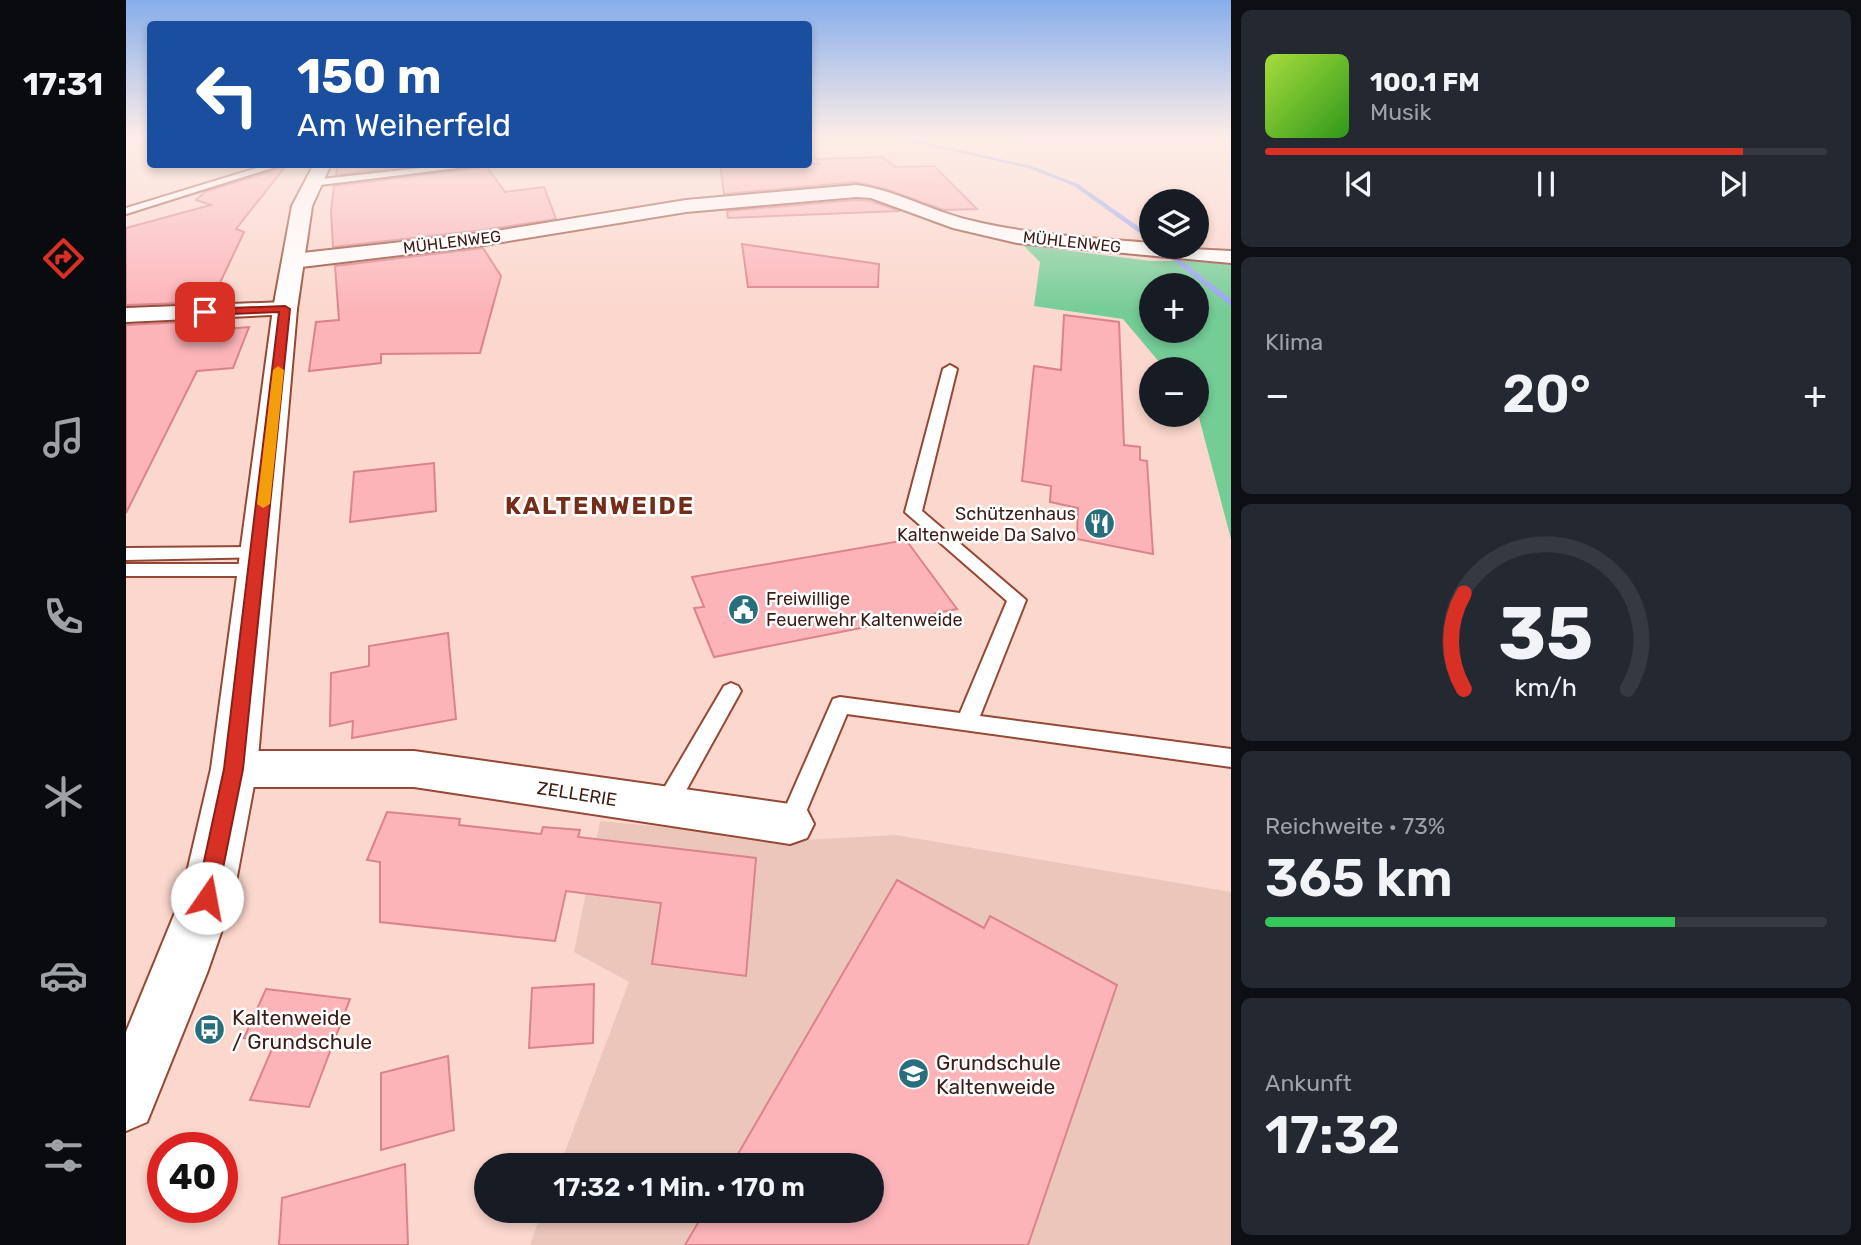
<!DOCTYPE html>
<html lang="de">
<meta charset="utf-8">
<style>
body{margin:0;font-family:Rubik,sans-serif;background:#242831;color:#f1f3f6;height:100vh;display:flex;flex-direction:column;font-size:26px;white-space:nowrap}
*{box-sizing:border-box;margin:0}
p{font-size:23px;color:#9ea1a6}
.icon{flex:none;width:38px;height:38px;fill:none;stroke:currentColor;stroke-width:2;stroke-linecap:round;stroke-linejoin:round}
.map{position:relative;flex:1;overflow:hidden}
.sheet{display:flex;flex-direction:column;gap:10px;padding:10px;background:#0d0f14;width:630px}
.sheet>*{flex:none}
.guide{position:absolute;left:21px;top:21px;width:665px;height:147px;border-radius:7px;box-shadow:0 4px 10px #0003;background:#1a4fa0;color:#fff;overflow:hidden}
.fabs{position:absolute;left:1013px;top:189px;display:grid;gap:14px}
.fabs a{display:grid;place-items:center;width:70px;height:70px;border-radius:50%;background:#171b24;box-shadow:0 4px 10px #0003;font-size:35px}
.speed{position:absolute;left:21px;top:1132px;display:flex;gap:14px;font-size:35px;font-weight:700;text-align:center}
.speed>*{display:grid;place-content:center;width:91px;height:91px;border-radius:50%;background:#171b24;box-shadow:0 4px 10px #0003;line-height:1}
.speed .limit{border:10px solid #d22;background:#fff;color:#111}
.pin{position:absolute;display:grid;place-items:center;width:60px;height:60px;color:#fff;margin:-30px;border-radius:14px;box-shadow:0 4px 10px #0006}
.me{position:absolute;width:77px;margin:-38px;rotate:12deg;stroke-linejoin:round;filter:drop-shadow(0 0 5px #0008)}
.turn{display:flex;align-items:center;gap:24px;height:147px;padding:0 35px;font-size:32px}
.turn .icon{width:91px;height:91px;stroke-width:2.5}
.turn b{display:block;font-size:49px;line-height:60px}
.big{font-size:52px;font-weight:600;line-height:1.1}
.sheet .tile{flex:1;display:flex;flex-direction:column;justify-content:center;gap:10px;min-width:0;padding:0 24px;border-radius:10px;background:#242831}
.sheet .dial{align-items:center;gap:0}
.dial svg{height:182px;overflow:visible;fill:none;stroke:#363941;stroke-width:7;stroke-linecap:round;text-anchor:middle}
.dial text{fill:#f1f3f6;stroke:none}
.song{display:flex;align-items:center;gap:21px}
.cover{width:84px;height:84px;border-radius:10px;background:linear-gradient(135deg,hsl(80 70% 55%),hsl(110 70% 35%))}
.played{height:7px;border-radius:4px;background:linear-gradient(90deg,#d93025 85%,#363941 85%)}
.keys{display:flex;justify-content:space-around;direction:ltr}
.heat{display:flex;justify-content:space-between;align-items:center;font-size:38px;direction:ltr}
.charge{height:10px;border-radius:5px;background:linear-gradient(90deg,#34c759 73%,#363941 0)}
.trip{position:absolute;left:348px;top:1153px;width:410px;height:70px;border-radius:35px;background:#171b24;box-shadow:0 4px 10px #0003;font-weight:600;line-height:70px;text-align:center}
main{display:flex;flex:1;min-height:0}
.tab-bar{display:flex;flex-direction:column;width:126px;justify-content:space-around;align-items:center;background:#090b0e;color:#9ea1a6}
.tab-bar .icon{width:49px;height:49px}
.tab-bar .selected{color:#d93025}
.tab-bar b{font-size:32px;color:#f1f3f6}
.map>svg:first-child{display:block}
</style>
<main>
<nav class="tab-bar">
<b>17:31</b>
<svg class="icon selected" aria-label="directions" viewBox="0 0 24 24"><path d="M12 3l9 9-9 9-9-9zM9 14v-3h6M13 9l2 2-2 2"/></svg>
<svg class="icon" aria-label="music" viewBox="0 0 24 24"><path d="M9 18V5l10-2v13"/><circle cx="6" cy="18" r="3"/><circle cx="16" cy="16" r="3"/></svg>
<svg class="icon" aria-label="phone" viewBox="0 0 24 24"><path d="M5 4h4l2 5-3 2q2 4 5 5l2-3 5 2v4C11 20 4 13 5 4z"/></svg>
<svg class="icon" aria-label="climate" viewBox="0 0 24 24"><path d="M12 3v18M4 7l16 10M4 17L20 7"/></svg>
<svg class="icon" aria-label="car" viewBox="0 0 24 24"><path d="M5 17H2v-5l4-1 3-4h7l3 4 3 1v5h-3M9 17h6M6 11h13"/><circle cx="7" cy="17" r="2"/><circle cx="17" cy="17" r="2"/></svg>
<svg class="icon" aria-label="filters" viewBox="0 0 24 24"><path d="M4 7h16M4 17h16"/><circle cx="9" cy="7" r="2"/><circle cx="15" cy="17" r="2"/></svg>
</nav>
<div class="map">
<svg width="1105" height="1245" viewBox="0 0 1105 1245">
<rect width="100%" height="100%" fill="#fbd7cd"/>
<!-- built -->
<path fill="#edc6bb" d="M474 821 677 840 770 835 1105 892V1245H404L416 1211H746V1166L434 1165 503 982 448 952Z"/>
<!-- green -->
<path fill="#75cd96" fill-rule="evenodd" d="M897 245 1025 261H1075L1105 265V539L1071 410V369H1039L997 319 908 306 914 262ZM1026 285H1071V331H1026Z"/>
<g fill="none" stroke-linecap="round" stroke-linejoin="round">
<!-- stream -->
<g fill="#96a4f0" fill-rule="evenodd">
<path d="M764 137H775L906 166 952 184 1026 236V242L948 186 902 168Z"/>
<path d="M1030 247H1038L1105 299V306Z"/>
</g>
</g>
<!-- building -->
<g fill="#fcb4b9" stroke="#db838a" stroke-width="2">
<path d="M756 157 770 167 808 166 851 209 818 210 760 189 730 182 598 194 594 164H694L690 159Z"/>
<path d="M288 164 287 166 210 175 211 165Z"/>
<path d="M159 167 110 229 118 232 85 302 0 305V228L85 205 70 200 79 192Z"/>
<path d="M361 167 379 192 418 187 430 219 358 230 207 247 205 211 208 186Z"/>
<path d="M730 200 744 201 774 211 602 218 601 211Z"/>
<path d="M616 244 753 264 752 287H622Z"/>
<path d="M357 248 375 276 354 353 255 354V363L183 371 190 322 213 320 209 266Z"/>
<path d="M938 315 993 322 998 445 1014 447V460L1021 461 1027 554 951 539 952 508 924 502 925 486 896 481 908 366 935 370Z"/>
<path d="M76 321 71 331 123 327 107 368 71 371 0 513V325Z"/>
<path d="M308 463 310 511 224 522 228 472Z"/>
<path d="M780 540 831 609 588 657 568 608 578 607 566 577Z"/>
<path d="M322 633 330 719 226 738 227 721 204 726 205 673 243 666V646Z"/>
<path d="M261 812 334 819 333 825 415 834 417 827 454 830 452 837 630 858 620 976 526 964 535 903 440 891 429 941 254 922V862L241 860Z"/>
<path d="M771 880 858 928 864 916 991 985 902 1245H559L579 1211H746V1166H605Z"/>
<path d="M468 984 467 1043 403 1048 406 988Z"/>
<path d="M140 989 224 999 183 1107 124 1100 149 1042 118 1038Z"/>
<path d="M322 1056 328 1130 255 1150V1073Z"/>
<path d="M279 1164 282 1245H153L156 1198Z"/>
</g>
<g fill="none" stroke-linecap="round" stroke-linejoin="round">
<defs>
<g id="lane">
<path d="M144 164H159L0 214V208Z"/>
<path d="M332 164H364L186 186 181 183 186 180Z"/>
<path d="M824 365 831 369 796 511 900 600 854 716 1105 749V767L721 714 672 831 664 834 656 831 652 824 707 699 714 697 834 713 881 601 779 512 817 369Z"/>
<path d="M132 547 141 553 138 557 0 560V548Z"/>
<path d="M0 564H130L139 570 130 576H0Z"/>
<path d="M605 683 612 686 615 691 547 814 539 817 531 814 527 807 531 800 598 686Z"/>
</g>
<g id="street">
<path d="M730 185C770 190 805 211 843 220 903 235 964 238 1026 243V247L1105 251V263L891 243 827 228 745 198 730 197 560 212 358 245 167 268 159 266 156 261 159 256 167 254 358 233 560 200Z"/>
<path d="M159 302 167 304 171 309 167 314 0 322V308Z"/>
<path d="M108 751H288L664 804 681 810 688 824 681 838 664 844 288 787H108L92 782 85 769 92 756Z"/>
</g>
<path id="secondary" d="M188 164H205L186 206 171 309 131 769 107 898 81 973 21 1122 0 1131V1032L55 898 85 769 147 309 166 206Z"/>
</defs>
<!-- lane casing -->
<use href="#lane" stroke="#954835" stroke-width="4"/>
<!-- street casing -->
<use href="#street" stroke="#954835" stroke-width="4"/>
<!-- secondary casing -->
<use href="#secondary" stroke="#954835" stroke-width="4"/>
<!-- lane -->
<use href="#lane" fill="#fff" fill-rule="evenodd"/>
<!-- street -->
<use href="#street" fill="#fff" fill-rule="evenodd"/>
<!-- secondary -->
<use href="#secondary" fill="#fff" fill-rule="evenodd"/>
</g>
<!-- sky -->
<linearGradient id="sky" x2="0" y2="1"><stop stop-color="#87aeeb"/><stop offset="0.44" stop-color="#fdede8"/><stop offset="1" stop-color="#fdede8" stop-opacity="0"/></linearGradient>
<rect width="1105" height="311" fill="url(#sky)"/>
<!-- route -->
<path fill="#d93025" stroke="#8d1f18" stroke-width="2" d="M159 306 164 309 117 769 91 898 88 904 81 907 73 904 70 898 98 769 153 312 79 315 74 312 79 309Z"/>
<!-- slow -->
<path fill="#f59e0b" d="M152 366 158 370 144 504 137 508 131 504 147 370Z"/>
<!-- icons -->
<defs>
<symbol id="restaurant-disc" viewBox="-11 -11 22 22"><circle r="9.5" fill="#296e7d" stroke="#fff"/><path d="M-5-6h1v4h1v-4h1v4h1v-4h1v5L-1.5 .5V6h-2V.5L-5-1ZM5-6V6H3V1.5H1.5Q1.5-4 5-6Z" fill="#fff"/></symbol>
<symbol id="civic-disc" viewBox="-11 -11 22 22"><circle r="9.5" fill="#296e7d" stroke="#fff"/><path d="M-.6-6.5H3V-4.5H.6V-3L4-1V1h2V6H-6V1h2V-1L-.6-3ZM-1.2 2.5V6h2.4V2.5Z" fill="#fff"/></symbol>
<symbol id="bus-disc" viewBox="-11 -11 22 22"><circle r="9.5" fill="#296e7d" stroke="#fff"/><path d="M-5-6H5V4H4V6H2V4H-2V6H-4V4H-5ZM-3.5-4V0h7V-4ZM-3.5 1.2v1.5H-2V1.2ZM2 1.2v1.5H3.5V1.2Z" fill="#fff"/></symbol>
<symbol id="school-disc" viewBox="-11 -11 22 22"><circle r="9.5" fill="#296e7d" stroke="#fff"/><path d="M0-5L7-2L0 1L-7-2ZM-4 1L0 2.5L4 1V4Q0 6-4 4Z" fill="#fff"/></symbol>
</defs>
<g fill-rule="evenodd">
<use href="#restaurant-disc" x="956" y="506" width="35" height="35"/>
<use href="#civic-disc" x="600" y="592" width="35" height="35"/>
<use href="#bus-disc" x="66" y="1012" width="35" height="35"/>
<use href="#school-disc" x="770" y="1056" width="35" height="35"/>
</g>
<g text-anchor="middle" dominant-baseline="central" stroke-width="5" stroke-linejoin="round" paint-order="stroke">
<!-- far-street labels -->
<g font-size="16" fill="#3d1c14" stroke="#fff">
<text transform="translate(326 242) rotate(-7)">MÜHLENWEG</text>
<text transform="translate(946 242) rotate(6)">MÜHLENWEG</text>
</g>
<!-- poi labels -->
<g font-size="18" fill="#3d1c14" stroke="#fff" text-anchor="end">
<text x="950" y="514">Schützenhaus<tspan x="950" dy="21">Kaltenweide Da Salvo</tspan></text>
<text x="640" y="599" text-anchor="start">Freiwillige<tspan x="640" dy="21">Feuerwehr Kaltenweide</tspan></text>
</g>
<!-- street labels -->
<g font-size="18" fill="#3d1c14" stroke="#fff">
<text transform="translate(451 794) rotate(9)">ZELLERIE</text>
</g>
<!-- near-poi labels -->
<g font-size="21" fill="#3d1c14" stroke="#fff" text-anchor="start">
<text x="106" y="1017">Kaltenweide<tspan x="106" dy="24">/ Grundschule</tspan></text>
<text x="810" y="1062">Grundschule<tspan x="810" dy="24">Kaltenweide</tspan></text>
</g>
<!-- district labels -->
<g font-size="24" font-weight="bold" letter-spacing="2" fill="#752c19" stroke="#fff">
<text x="474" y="506">KALTENWEIDE</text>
</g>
</g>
</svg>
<div class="fabs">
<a><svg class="icon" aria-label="layers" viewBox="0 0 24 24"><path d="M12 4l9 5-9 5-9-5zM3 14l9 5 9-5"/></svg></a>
<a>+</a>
<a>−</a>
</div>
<div class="speed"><div class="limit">40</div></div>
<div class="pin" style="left:79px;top:312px;background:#d93025"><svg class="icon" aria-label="arrive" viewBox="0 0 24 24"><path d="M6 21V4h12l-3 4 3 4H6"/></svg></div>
<svg class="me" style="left:81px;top:898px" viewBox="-20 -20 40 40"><circle r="19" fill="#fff"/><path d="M0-13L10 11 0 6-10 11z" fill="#d93025"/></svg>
<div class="trip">17:32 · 1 Min. · 170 m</div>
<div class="guide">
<div class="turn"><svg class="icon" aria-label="left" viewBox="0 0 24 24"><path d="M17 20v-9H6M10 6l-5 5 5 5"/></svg><div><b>150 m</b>Am Weiherfeld</div></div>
</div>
</div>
<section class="sheet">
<div class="tile">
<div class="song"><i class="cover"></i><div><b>100.1 FM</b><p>Musik</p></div></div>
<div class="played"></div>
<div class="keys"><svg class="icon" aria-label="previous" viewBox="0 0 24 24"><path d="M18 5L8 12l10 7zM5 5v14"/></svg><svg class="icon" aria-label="pause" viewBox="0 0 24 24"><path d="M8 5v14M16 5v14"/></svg><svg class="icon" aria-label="next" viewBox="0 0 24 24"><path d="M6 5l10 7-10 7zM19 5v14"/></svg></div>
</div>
<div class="tile"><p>Klima</p>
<div class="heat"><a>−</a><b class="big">20°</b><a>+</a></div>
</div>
<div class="tile dial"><svg viewBox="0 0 100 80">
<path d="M14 69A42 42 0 1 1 86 69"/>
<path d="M14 69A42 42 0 0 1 14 27" stroke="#d93025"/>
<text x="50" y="56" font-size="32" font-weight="700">35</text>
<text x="50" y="72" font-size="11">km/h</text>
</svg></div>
<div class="tile"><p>Reichweite · 73%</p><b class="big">365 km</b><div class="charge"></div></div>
<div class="tile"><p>Ankunft</p><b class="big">17:32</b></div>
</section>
</main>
